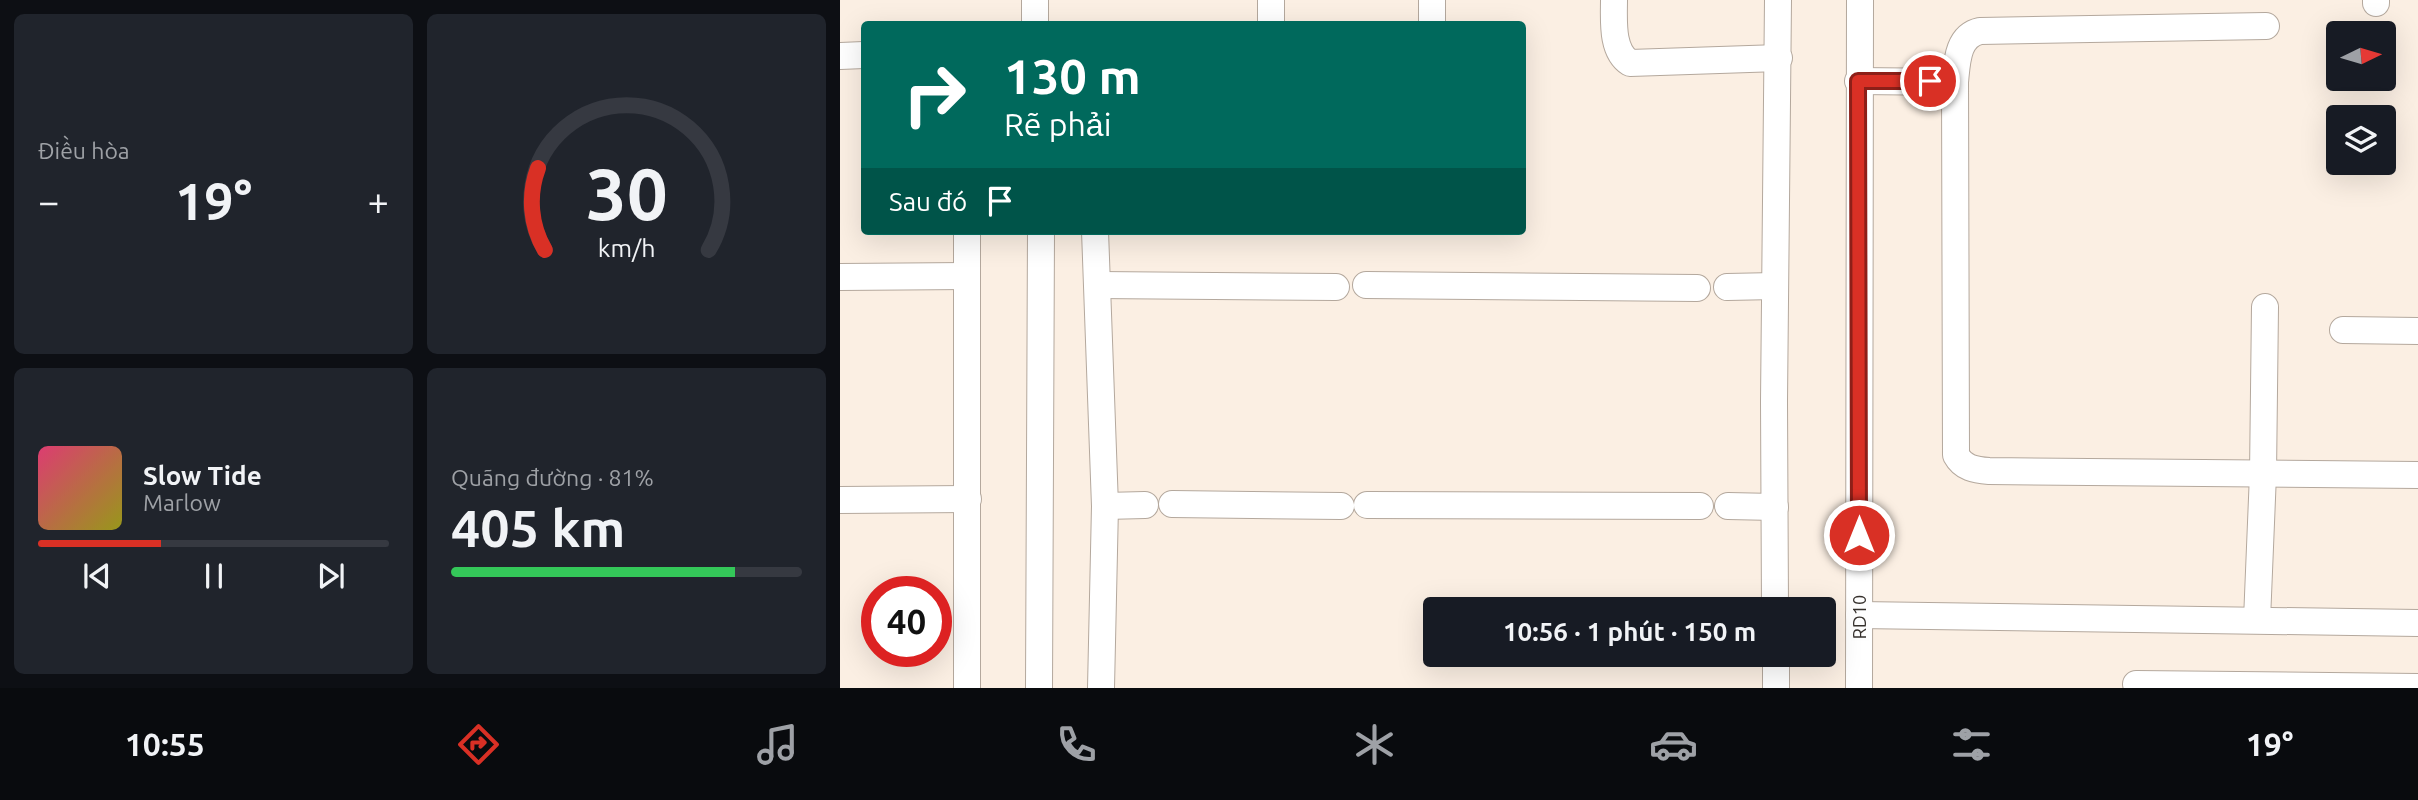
<!DOCTYPE html>
<html lang="vi">
<meta charset="utf-8">
<style>
body{margin:0;font-family:Ubuntu,sans-serif;background:#20242c;color:#f1f3f6;height:100vh;display:flex;flex-direction:column;font-size:26px;white-space:nowrap}
*{box-sizing:border-box;margin:0}
p{font-size:23px;color:#9ea1a6}
.icon{flex:none;width:38px;height:38px;fill:none;stroke:currentColor;stroke-width:2;stroke-linecap:round;stroke-linejoin:round}
.map{position:relative;flex:1;overflow:hidden}
.panel{display:flex;flex-direction:column;gap:14px;padding:14px;background:#0d0f14;width:840px}
.panel>*{flex:none}
.banner{position:absolute;left:21px;top:21px;width:665px;height:214px;border-radius:7px;box-shadow:0 7px 28px #0002;background:#00695c;color:#fff;overflow:hidden}
.needle{width:46px;rotate:85deg}
.buttons{position:absolute;left:1486px;top:21px;display:grid;gap:14px}
.buttons a{display:grid;place-items:center;width:70px;height:70px;border-radius:7px;background:#171b24;box-shadow:0 7px 28px #0002;font-size:35px}
.speed{position:absolute;left:21px;top:576px;display:flex;gap:14px;font-size:35px;font-weight:700;text-align:center}
.speed>*{display:grid;place-content:center;width:91px;height:91px;border-radius:50%;background:#171b24;box-shadow:0 7px 28px #0002;line-height:1}
.speed .limit{border:10px solid #d22;background:#fff;color:#111}
.pin{position:absolute;display:grid;place-items:center;width:60px;height:60px;color:#fff;margin:-30px;border:4px solid #fff;border-radius:50%;box-shadow:0 2px 7px #0007}
.me{position:absolute;width:77px;margin:-38px;rotate:0deg;stroke-linejoin:round;filter:drop-shadow(0 0 5px #0008)}
.turn{display:flex;align-items:center;gap:24px;height:147px;padding:0 28px;font-size:32px}
.turn .icon{width:91px;height:91px;stroke-width:2.5}
.turn b{display:block;font-size:49px;line-height:60px}
.then{display:flex;align-items:center;height:66px;padding:0 28px;background:#0003;gap:14px;font-size:26px}
.big{font-size:52px;font-weight:700;line-height:1.1}
.panel .card{flex:1;display:flex;flex-direction:column;justify-content:center;gap:10px;min-width:0;padding:0 24px;border-radius:10px;background:#20242c}
.panel .dial{align-items:center;gap:0}
.dial svg{height:182px;overflow:visible;fill:none;stroke:#363941;stroke-width:7;stroke-linecap:round;text-anchor:middle}
.dial text{fill:#f1f3f6;stroke:none}
.song{display:flex;align-items:center;gap:21px}
.cover{width:84px;height:84px;border-radius:10px;background:linear-gradient(135deg,hsl(340 70% 55%),hsl(60 70% 35%))}
.played{height:7px;border-radius:4px;background:linear-gradient(90deg,#d93025 35%,#363941 35%)}
.keys{display:flex;justify-content:space-around;direction:ltr}
.heat{display:flex;justify-content:space-between;align-items:center;font-size:38px;direction:ltr}
.charge{height:10px;border-radius:5px;background:linear-gradient(90deg,#34c759 81%,#363941 0)}
.panel .tiles{flex:1;display:grid;gap:14px;grid-template-columns:repeat(2,1fr)}
.trip{position:absolute;left:583px;top:597px;width:413px;height:70px;border-radius:7px;background:#171b24;box-shadow:0 7px 28px #0002;font-weight:700;line-height:70px;text-align:center}
.menu{display:flex;height:112px;justify-content:space-around;align-items:center;background:#090b0e;color:#9ea1a6}
.menu .icon{width:49px;height:49px}
.menu .active{color:#d93025}
.menu b{font-size:32px;color:#f1f3f6}
main{display:flex;flex:1;min-height:0}
.map>svg:first-child{display:block}
</style>
<main>
<section class="panel">
<div class="tiles">
<div class="card"><p>Điều hòa</p>
<div class="heat"><a>−</a><b class="big">19°</b><a>+</a></div>
</div>
<div class="card dial"><svg viewBox="0 0 100 80">
<path d="M14 69A42 42 0 1 1 86 69"/>
<path d="M14 69A42 42 0 0 1 11 33" stroke="#d93025"/>
<text x="50" y="56" font-size="32" font-weight="700">30</text>
<text x="50" y="72" font-size="11">km/h</text>
</svg></div>
<div class="card">
<div class="song"><i class="cover"></i><div><b>Slow Tide</b><p>Marlow</p></div></div>
<div class="played"></div>
<div class="keys"><svg class="icon" aria-label="previous" viewBox="0 0 24 24"><path d="M18 5L8 12l10 7zM5 5v14"/></svg><svg class="icon" aria-label="pause" viewBox="0 0 24 24"><path d="M8 5v14M16 5v14"/></svg><svg class="icon" aria-label="next" viewBox="0 0 24 24"><path d="M6 5l10 7-10 7zM19 5v14"/></svg></div>
</div>
<div class="card"><p>Quãng đường · 81%</p><b class="big">405 km</b><div class="charge"></div></div>
</div>
</section>
<div class="map">
<svg width="1578" height="688" viewBox="0 0 1578 688">
<rect width="100%" height="100%" fill="#fbefe3"/>
<g fill="none" stroke-linecap="round" stroke-linejoin="round">
<defs>
<g id="minor">
<path d="M195 0V24"/>
<path d="M774 0C774 20 771 51 790 63L939 58"/>
<path d="M1536 3V0"/>
<path d="M431 24V0"/>
<path d="M592 24V0"/>
<path d="M0 56 24 55"/>
<path d="M1018 81 1115 82 1116 455C1123 468 1135 470 1149 471L1578 475"/>
<path d="M1115 82C1117 63 1117 36 1140 31L1426 26"/>
<path d="M127 231V688"/>
<path d="M255 231 265 506 261 688"/>
<path d="M0 277 127 276"/>
<path d="M258 285 496 287"/>
<path d="M526 285 857 288"/>
<path d="M887 287 935 286"/>
<path d="M1503 330 1578 331"/>
<path d="M0 500 128 499"/>
<path d="M332 504 501 506"/>
<path d="M527 505 860 506"/>
<path d="M265 506 305 505"/>
<path d="M888 506 935 507"/>
<path d="M935 609 934 402 938 0"/>
<path d="M1019 615 1578 623"/>
<path d="M1417 620 1423 474 1425 307"/>
<path d="M936 654V688"/>
<path d="M1296 684 1578 687"/>
<path d="M199 688 201 231"/>
<path d="M1019 688 1020 0"/>
</g>
</defs>
<!-- minor casing -->
<use href="#minor" stroke="#b4a89d" stroke-width="28"/>
<!-- minor -->
<use href="#minor" stroke="#fff" stroke-width="26"/>
</g>
<g fill="none" stroke-linecap="round" stroke-linejoin="round">
<defs>
<path id="route" d="M1019 535 1018 81H1090"/>
</defs>
<!-- route casing -->
<use href="#route" stroke="#8d1f18" stroke-width="18"/>
<!-- route -->
<use href="#route" stroke="#d93025" stroke-width="12"/>
</g>
<g text-anchor="middle" dominant-baseline="central" stroke-width="7" stroke-linejoin="round" paint-order="stroke">
<!-- street labels -->
<g font-size="18" fill="#35302c" stroke="#fefefe">
<text transform="translate(1019 617) rotate(-90)">RD10</text>
</g>
</g>
</svg>
<div class="buttons">
<a><svg class="needle" viewBox="-14 -14 28 28"><path d="M0-13l5 13h-10z" fill="#e53935"/><path d="M0 13l5-13h-10z" fill="#9ea1a6"/></svg></a>
<a><svg class="icon" aria-label="layers" viewBox="0 0 24 24"><path d="M12 4l9 5-9 5-9-5zM3 14l9 5 9-5"/></svg></a>
</div>
<div class="speed"><div class="limit">40</div></div>
<div class="pin" style="left:1090px;top:81px;background:#d93025"><svg class="icon" aria-label="arrive" viewBox="0 0 24 24"><path d="M6 21V4h12l-3 4 3 4H6"/></svg></div>
<svg class="me" style="left:1019px;top:535px" viewBox="-20 -20 40 40"><circle r="17" fill="#d93025" stroke="#fff" stroke-width="3"/><path d="M0-11L8 9 0 5-8 9z" fill="#fff"/></svg>
<div class="trip">10:56 · 1 phút · 150 m</div>
<div class="banner">
<div class="turn"><svg class="icon" aria-label="right" viewBox="0 0 24 24"><path d="M7 20v-9h11M14 6l5 5-5 5"/></svg><div><b>130 m</b>Rẽ phải</div></div>
<div class="then">Sau đó<svg class="icon" aria-label="arrive" viewBox="0 0 24 24"><path d="M6 21V4h12l-3 4 3 4H6"/></svg></div>
</div>
</div>
</main>
<nav class="menu">
<b>10:55</b>
<svg class="icon active" aria-label="directions" viewBox="0 0 24 24"><path d="M12 3l9 9-9 9-9-9zM9 14v-3h6M13 9l2 2-2 2"/></svg>
<svg class="icon" aria-label="music" viewBox="0 0 24 24"><path d="M9 18V5l10-2v13"/><circle cx="6" cy="18" r="3"/><circle cx="16" cy="16" r="3"/></svg>
<svg class="icon" aria-label="phone" viewBox="0 0 24 24"><path d="M5 4h4l2 5-3 2q2 4 5 5l2-3 5 2v4C11 20 4 13 5 4z"/></svg>
<svg class="icon" aria-label="climate" viewBox="0 0 24 24"><path d="M12 3v18M4 7l16 10M4 17L20 7"/></svg>
<svg class="icon" aria-label="car" viewBox="0 0 24 24"><path d="M5 17H2v-5l4-1 3-4h7l3 4 3 1v5h-3M9 17h6M6 11h13"/><circle cx="7" cy="17" r="2"/><circle cx="17" cy="17" r="2"/></svg>
<svg class="icon" aria-label="filters" viewBox="0 0 24 24"><path d="M4 7h16M4 17h16"/><circle cx="9" cy="7" r="2"/><circle cx="15" cy="17" r="2"/></svg>
<b>19°</b>
</nav>
